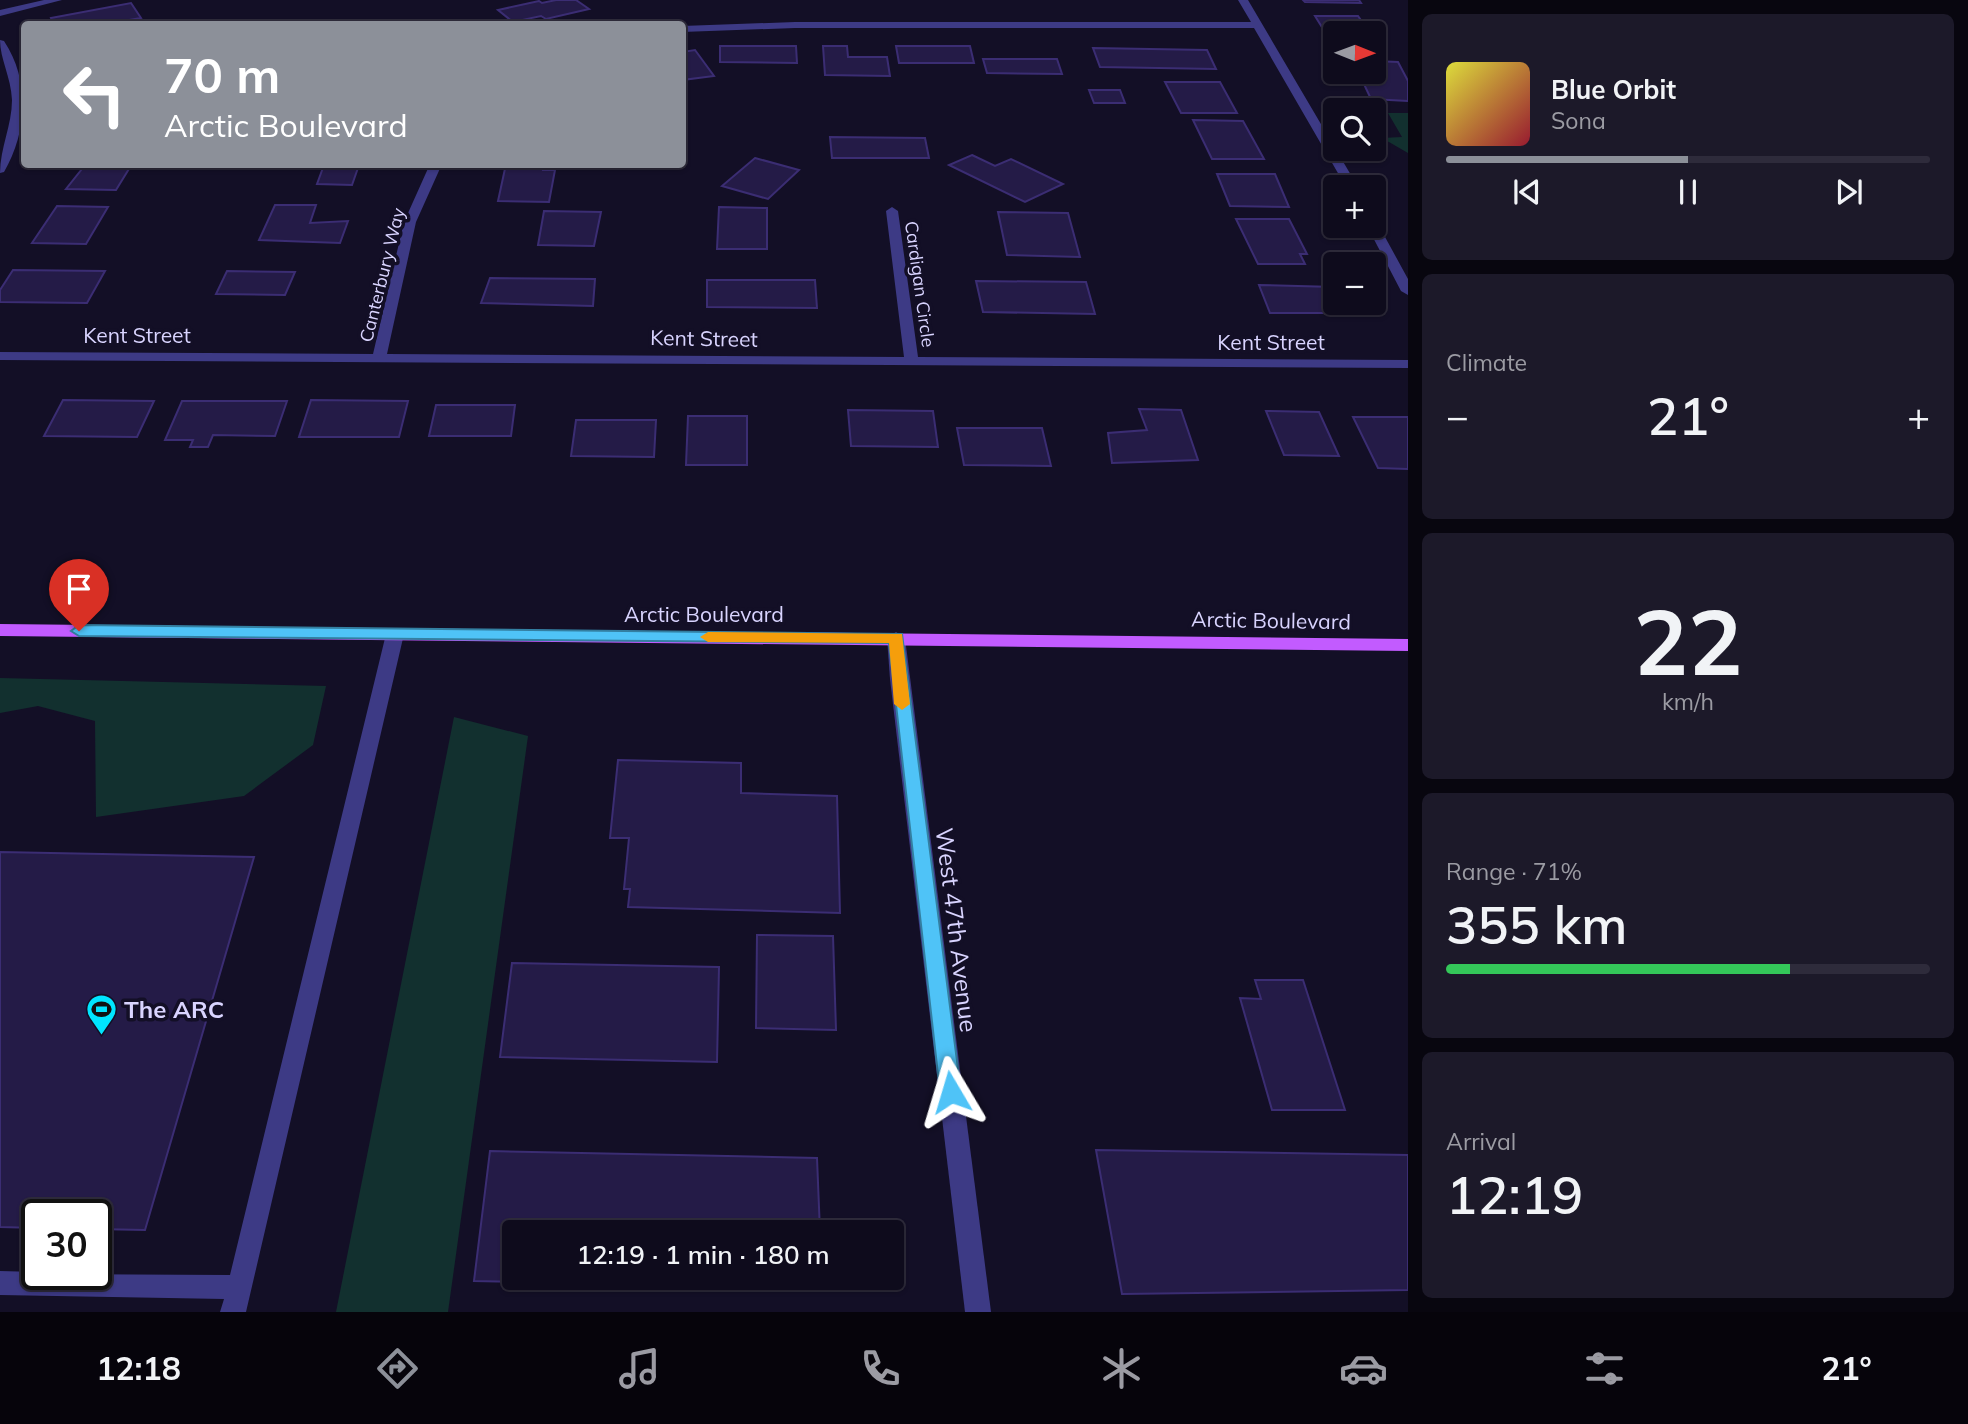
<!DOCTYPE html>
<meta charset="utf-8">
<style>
body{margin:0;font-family:Mulish,sans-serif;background:#1c1929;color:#f1f3f6;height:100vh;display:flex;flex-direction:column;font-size:26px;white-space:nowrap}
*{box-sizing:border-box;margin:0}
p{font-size:23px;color:#9b9ba3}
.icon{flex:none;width:38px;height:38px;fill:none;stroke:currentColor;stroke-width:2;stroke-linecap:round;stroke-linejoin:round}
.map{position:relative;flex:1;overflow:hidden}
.panel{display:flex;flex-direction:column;gap:14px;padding:14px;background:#08060f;width:560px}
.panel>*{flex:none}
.hud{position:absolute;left:21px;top:21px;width:665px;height:147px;border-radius:7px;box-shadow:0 2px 5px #0004,0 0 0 2px #2e2b3b;background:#8c9099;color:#fff;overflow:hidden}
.needle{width:46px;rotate:91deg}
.buttons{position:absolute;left:1323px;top:21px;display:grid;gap:14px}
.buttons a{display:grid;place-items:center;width:63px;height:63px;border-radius:7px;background:#0e0b1c;box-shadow:0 2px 5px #0004,0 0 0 2px #2e2b3b;font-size:35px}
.speed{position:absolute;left:21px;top:1199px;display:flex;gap:14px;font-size:35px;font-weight:700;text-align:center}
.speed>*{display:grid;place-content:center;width:91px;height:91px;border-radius:50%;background:#0e0b1c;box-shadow:0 2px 5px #0004,0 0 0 2px #2e2b3b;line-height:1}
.speed .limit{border:4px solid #111;border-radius:10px;background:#fff;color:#111}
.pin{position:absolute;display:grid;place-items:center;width:60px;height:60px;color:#fff;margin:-72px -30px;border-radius:50% 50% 50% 0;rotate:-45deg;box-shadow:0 0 7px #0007}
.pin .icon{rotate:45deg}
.me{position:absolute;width:77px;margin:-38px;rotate:353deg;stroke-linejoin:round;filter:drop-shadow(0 0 5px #0008)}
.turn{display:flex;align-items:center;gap:24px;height:147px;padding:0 28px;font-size:32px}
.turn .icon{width:91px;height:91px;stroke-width:2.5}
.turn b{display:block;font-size:49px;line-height:60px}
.big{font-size:52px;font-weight:600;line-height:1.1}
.panel .widget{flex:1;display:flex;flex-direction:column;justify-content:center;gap:10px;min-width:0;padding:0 24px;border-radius:10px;background:#1c1929}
.panel .dial{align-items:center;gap:0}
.dial b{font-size:91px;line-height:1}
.song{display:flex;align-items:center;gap:21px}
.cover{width:84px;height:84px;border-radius:10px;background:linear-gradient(135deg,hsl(60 70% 55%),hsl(350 70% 35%))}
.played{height:7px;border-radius:4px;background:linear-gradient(90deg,#8c9099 50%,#2e2b3b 50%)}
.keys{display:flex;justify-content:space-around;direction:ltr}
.heat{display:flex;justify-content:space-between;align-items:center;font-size:38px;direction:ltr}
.charge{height:10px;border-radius:5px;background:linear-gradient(90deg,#34c759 71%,#2e2b3b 0)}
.trip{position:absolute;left:502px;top:1220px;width:402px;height:70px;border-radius:7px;background:#0e0b1c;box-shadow:0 2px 5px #0004,0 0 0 2px #2e2b3b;font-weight:600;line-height:70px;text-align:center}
.dock{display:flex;height:112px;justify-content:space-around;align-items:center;background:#06040b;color:#9b9ba3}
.dock .icon{width:49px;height:49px}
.dock .current{color:#8c9099}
.dock b{font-size:32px;color:#f1f3f6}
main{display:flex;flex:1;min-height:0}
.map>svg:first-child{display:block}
</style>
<main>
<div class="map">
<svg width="1408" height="1312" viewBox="0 0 1408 1312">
<rect width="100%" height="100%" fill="#130f26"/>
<!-- green -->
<g fill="#12302f">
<path d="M1388 113H1408V153L1382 138 1402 137Z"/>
<path d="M0 678 326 686 313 745 244 796 96 817 95 721 38 706 0 713Z"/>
<path d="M454 717 528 736 448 1312H336Z"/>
</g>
<!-- building -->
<g fill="#241b47" stroke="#3b2d73" stroke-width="2">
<path d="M556 0H576L589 9 546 19 541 16 513 22 498 10 539 1 542 3Z"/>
<path d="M1303 0H1359L1361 3 1305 2Z"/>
<path d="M131 3 141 18 105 24H54L51 18Z"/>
<path d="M1315 16H1358L1370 33H1335V40H1330Z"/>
<path d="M720 46H796L797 63 720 62Z"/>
<path d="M823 46H847L848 57H887L890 76 825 75Z"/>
<path d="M896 46H970L974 63H899Z"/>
<path d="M1093 48 1207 50 1216 69 1100 67Z"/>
<path d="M695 50 714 76 682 80V52Z"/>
<path d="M983 59H1057L1062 74 987 73Z"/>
<path d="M1374 61 1398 62 1408 81V101L1371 99 1362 80H1370L1366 72 1374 73Z"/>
<path d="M1165 82H1220L1237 113H1181Z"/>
<path d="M1089 90H1120L1125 103H1094Z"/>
<path d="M1193 120 1243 121 1264 159H1212Z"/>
<path d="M830 137 925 138 929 158H832Z"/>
<path d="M972 155 995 166 1011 159 1063 184 1025 202 949 165Z"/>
<path d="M755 158 799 170 768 199 722 186Z"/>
<path d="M86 164H132L116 190 66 189Z"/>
<path d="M506 164H544L543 170H555L549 202 498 201Z"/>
<path d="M324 165H359L352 185 317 184Z"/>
<path d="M1217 174H1275L1289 207 1230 206Z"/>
<path d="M275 205H316L310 223 348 221 340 243 259 240Z"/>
<path d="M57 206 108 207 86 244 32 243Z"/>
<path d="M719 207 767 208V249H717Z"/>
<path d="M544 211 601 212 594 246 538 245Z"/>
<path d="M998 212 1068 213 1080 257 1007 255Z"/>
<path d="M1236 219H1289L1307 254H1300L1305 264H1258Z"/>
<path d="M13 270 105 271 87 303 0 302V290Z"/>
<path d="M227 271 295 272 285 295 216 294Z"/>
<path d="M490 278 595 279 593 306 481 303Z"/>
<path d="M707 280H815L817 308 707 307Z"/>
<path d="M976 281 1086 282 1095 314 983 312Z"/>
<path d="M1259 285 1335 287V303H1347L1351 313H1270Z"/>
<path d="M63 400 154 401 137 437 44 436Z"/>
<path d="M311 400 408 401 399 437H299Z"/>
<path d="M182 401H287L275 436 213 435 208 447H190L193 440H165Z"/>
<path d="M436 405H515L511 436H429Z"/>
<path d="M1139 409 1181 410 1198 460 1112 463 1108 433 1147 430Z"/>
<path d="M848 410 933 411 938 447 851 446Z"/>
<path d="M1266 411 1319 412 1339 456 1284 455Z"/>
<path d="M688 416H747V465H686Z"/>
<path d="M1353 417H1408V469L1378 468Z"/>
<path d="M576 420H656L654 457 571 456Z"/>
<path d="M957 428H1042L1051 466 964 465Z"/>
<path d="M618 760 741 763V793L837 796 840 913 628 907 630 889H624L629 838H610Z"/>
<path d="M0 852 254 857 145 1230 96 1229V1214H37V1228L0 1227Z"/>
<path d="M757 935 833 936 836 1030 756 1028Z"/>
<path d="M512 963 719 967 717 1062 500 1057Z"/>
<path d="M1255 980H1303L1345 1110H1272L1240 998 1261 999Z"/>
<path d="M1096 1150 1408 1155V1290L1122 1294Z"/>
<path d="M490 1151 817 1158 820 1232H514V1278H822V1288L474 1281Z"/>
</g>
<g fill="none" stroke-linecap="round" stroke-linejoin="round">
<!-- minor -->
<g fill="#3d3a85" fill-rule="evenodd">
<path d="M44 0H62L0 16V10Z"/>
<path d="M1238 0H1248L1358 187H1346L1254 28H795L682 32V26L795 22H1251Z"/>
<path d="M0 40 4 41C30 80 28 131 4 172L0 173C0 148 12 125 12 100 11 77 0 59 0 40Z"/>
<path d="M430 164H442L416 222 387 354 904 357 886 211 892 207 898 211 918 357 1408 360V368L0 360V352L373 354 404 222Z"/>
<path d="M1374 222 1379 226 1408 279V295L1401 291 1367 226H1374Z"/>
<path d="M395 628 404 634 246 1312H220L224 1299 0 1295V1271L37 1272V1274L230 1275 386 634Z"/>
<path d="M896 632 905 638 991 1312H965L890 679 887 638Z"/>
</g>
<!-- major -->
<path fill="#c25bff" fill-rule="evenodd" d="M0 624 1408 639V651L0 636Z"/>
</g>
<!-- route -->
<path fill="#4fc3f7" stroke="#337fa1" stroke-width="2" d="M79 625 902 634 961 1092 958 1098 951 1101 943 1098 940 1092 889 643 79 636 71 631Z"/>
<!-- slow -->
<path fill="#f59e0b" d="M708 632 902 634 910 704 902 710 894 704 889 643 708 642 700 637Z"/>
<!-- icons -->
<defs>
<symbol id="stadium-pin" viewBox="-11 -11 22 30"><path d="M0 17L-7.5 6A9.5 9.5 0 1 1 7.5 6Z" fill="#00e5ff" stroke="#130f26"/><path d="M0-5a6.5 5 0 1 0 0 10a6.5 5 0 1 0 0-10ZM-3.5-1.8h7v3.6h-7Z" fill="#111"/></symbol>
</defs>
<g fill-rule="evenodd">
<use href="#stadium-pin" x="84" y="992" width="35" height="47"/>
</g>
<g text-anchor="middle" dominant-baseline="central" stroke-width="7" stroke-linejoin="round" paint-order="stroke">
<!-- far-street labels -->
<g font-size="18" fill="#d9d4ff" stroke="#130f26">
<text transform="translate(382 275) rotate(-76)">Canterbury Way</text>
<text transform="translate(920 284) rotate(82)">Cardigan Circle</text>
</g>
<!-- street labels -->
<g font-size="21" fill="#d9d4ff" stroke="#130f26">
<text x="137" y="335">Kent Street</text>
<text transform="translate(704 338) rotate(1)">Kent Street</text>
<text x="1271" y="342">Kent Street</text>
<text x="704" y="614">Arctic Boulevard</text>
<text transform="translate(1271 620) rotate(1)">Arctic Boulevard</text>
</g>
<!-- near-street labels -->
<g font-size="24" fill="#d9d4ff" stroke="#130f26">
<text transform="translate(957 930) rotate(83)">West 47th Avenue</text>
</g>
<!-- near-poi labels -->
<g font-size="24" font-weight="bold" fill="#d9d4ff" stroke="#130f26" text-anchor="start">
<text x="124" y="1009">The ARC</text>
</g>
</g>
</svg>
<div class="buttons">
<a><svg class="needle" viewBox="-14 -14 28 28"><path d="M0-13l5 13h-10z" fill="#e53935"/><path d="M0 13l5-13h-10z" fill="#9b9ba3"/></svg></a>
<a><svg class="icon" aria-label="search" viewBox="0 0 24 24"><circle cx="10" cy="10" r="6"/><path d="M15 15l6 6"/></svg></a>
<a>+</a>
<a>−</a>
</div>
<div class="speed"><div class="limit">30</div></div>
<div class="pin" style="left:79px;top:631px;background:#d93025"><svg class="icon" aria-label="arrive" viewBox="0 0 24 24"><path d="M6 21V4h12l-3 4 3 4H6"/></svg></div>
<svg class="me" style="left:951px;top:1092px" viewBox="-20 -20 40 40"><path d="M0-17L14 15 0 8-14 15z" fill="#4fc3f7" stroke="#fff" stroke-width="4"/></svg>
<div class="trip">12:19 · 1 min · 180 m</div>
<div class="hud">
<div class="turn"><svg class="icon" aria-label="left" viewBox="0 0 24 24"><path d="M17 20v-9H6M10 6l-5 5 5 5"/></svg><div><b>70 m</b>Arctic Boulevard</div></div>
</div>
</div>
<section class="panel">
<div class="widget">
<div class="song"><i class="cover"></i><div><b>Blue Orbit</b><p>Sona</p></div></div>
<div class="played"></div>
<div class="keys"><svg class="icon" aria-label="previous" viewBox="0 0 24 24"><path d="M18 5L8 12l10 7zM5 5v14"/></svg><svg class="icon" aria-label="pause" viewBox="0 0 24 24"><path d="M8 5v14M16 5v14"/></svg><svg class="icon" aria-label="next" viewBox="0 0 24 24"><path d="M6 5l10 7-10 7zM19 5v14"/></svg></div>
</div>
<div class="widget"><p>Climate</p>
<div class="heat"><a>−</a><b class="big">21°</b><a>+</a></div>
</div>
<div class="widget dial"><b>22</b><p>km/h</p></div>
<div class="widget"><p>Range · 71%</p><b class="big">355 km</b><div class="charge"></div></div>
<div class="widget"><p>Arrival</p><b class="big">12:19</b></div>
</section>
</main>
<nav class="dock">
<b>12:18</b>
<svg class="icon current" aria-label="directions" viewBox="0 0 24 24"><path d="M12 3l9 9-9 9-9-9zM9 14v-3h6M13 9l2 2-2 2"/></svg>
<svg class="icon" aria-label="music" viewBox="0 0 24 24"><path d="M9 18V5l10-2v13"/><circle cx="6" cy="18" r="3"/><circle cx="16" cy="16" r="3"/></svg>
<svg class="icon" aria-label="phone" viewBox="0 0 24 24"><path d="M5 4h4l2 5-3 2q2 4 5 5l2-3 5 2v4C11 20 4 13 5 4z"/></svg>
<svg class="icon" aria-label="climate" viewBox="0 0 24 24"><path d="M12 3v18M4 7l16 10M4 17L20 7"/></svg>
<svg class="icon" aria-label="car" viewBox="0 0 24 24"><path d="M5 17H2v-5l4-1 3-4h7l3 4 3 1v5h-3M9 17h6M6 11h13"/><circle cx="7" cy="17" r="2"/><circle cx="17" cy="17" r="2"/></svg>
<svg class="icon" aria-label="filters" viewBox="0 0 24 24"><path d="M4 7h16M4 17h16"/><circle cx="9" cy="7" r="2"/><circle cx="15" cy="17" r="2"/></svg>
<b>21°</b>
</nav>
